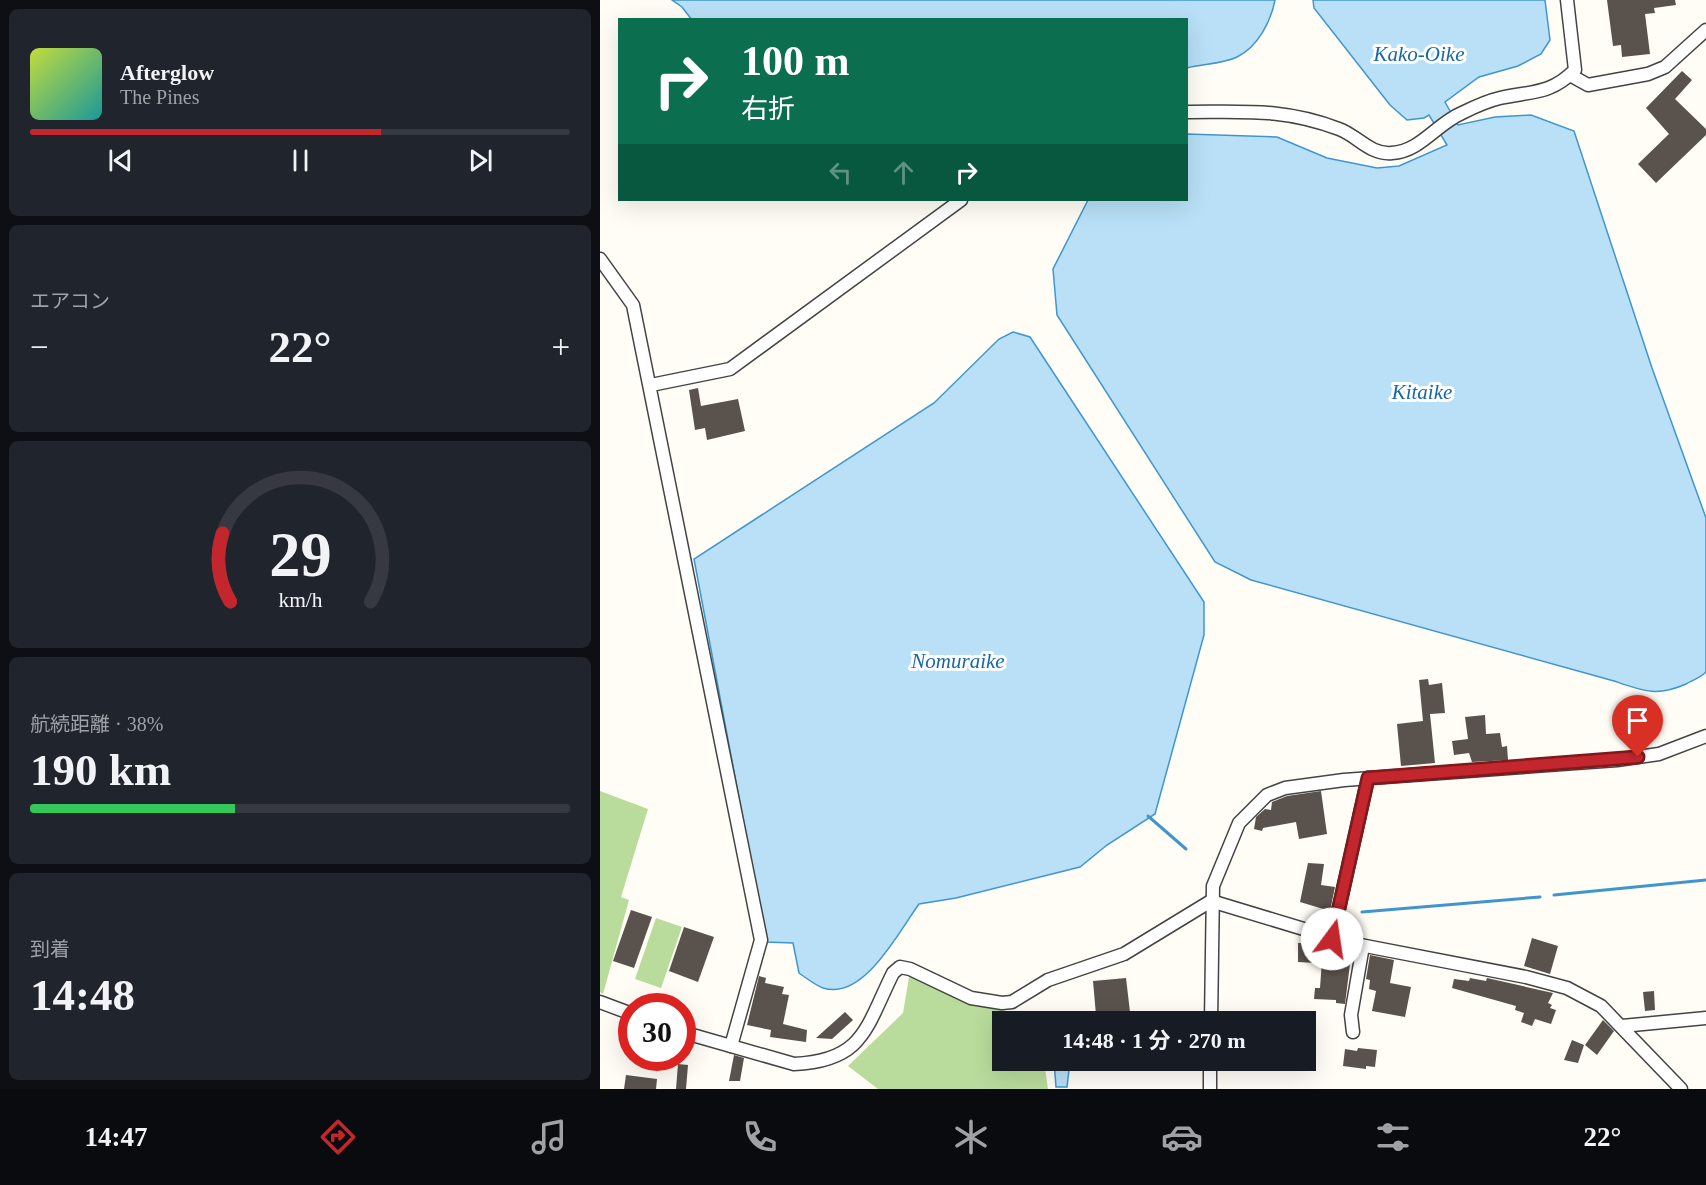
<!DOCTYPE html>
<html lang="ja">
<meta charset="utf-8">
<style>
body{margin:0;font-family:"Times New Roman","Noto Sans JP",serif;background:#20242c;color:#f1f3f6;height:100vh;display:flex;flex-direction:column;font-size:22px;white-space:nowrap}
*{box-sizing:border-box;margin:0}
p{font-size:20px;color:#9ea1a6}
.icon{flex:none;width:33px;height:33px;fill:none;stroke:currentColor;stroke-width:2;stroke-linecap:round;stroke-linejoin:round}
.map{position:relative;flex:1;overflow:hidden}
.drawer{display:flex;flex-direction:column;gap:9px;padding:9px;background:#0d0f14;width:600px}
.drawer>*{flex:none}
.guide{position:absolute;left:18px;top:18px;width:570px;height:183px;border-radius:0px;box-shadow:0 6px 24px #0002;background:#0b6e4f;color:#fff;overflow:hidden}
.speed{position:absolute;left:18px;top:993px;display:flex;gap:12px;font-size:30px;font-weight:700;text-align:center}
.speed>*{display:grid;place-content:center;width:78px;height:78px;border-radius:50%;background:#171b24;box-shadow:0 6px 24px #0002;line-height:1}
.speed .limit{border:9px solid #d22;background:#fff;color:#111}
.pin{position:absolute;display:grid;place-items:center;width:51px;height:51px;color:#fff;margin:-62px -26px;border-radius:50% 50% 50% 0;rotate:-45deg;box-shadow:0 0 6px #0007}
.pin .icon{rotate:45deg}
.me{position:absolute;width:66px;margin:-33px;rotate:14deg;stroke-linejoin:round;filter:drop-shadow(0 0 4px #0008)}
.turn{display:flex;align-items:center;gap:21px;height:126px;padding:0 24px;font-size:27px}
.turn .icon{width:78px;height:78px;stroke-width:2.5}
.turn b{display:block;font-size:42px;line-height:51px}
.lanes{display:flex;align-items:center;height:57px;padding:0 24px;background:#0003;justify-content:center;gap:30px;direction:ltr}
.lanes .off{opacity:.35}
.big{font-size:45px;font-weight:700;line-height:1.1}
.drawer .card{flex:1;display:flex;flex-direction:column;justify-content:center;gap:9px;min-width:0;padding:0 21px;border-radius:9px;background:#20242c}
.drawer .dial{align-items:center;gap:0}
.dial svg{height:156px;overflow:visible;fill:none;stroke:#363941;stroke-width:7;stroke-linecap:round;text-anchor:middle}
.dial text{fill:#f1f3f6;stroke:none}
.song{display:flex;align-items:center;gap:18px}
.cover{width:72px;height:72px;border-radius:9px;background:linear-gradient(135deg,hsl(70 70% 55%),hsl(180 70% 35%))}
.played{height:6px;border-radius:3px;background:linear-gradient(90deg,#c4262e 65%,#363941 65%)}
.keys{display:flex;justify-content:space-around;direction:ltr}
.heat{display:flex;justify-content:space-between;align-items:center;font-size:33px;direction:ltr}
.charge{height:9px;border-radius:4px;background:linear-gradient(90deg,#34c759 38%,#363941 0)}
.trip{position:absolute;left:392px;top:1011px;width:324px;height:60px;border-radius:0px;background:#171b24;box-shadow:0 6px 24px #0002;font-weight:700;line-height:60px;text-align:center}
.menu{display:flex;height:96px;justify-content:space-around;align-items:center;background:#090b0e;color:#9ea1a6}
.menu .icon{width:42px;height:42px}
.menu .selected{color:#c4262e}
.menu b{font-size:27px;color:#f1f3f6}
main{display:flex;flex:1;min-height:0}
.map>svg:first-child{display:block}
</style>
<main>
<section class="drawer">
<div class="card">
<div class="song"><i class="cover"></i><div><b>Afterglow</b><p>The Pines</p></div></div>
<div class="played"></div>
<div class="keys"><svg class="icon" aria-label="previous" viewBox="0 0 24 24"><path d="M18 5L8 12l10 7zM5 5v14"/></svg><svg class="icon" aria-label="pause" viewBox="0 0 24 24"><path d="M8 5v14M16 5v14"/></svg><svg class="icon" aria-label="next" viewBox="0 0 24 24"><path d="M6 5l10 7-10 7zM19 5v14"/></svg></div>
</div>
<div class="card"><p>エアコン</p>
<div class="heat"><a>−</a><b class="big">22°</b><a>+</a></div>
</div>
<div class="card dial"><svg viewBox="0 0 100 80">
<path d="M14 69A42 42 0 1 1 86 69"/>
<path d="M14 69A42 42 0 0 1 10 34" stroke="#c4262e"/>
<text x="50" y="56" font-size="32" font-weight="700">29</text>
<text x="50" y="72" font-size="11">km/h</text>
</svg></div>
<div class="card"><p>航続距離 · 38%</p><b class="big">190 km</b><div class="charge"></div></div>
<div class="card"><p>到着</p><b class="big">14:48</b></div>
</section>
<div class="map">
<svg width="1106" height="1089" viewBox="0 0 1106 1089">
<rect width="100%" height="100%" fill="#fffdf5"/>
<!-- forest -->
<g fill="#b9dc9c">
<path d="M0 791 48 809 21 897 29 900 3 994 0 992Z"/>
<path d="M56 918 82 927 61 988 35 979Z"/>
<path d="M309 977 373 1004 406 1011 413 1021 402 1022V1060L444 1061 448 1089H278L248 1066 303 1013Z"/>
</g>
<!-- water -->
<g fill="#b9e0f7" stroke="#3f96cf" stroke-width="1.5">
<path d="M72 0H675C671 21 658 47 637 57 623 64 602 64 587 68L586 20H92L82 7Z"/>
<path d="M713 0H945L950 40 941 54 918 66 879 77 845 102 858 125 895 117 931 115 974 131 1052 368 1106 518V672C1100 678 1093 680 1086 684 1057 697 1043 691 1014 681L651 580 615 562 457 315 453 269 488 200H586L587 134 677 137 727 158 777 168 799 166 847 145 829 115 824 118 807 120 790 105 714 8Z"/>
<path d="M413 332 430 337 604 602V635L555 814 507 845 480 867 356 898 319 904C299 931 264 1001 223 988 215 985 206 978 199 973L193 943 166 942 94 559 334 403 399 339Z"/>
<path d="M454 1061H470L467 1087H456Z"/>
</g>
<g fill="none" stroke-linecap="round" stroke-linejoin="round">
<!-- stream -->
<g stroke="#3f96cf" stroke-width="3">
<path d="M548 816 586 849"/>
<path d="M954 895 1106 880"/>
<path d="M762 912 940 897"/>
</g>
</g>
<!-- building -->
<g fill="#5a524d">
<path d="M1007 0H1075L1076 5 1054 8 1055 13 1045 14 1050 54 1022 57 1021 45 1013 46Z"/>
<path d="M1082 71 1092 80 1075 99 1106 129V135L1056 183 1038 164 1069 134 1046 108Z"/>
<path d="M98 388 101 406 138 399 145 431 107 440 105 428 95 430 89 390Z"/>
<path d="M828 679 829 685 842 683 845 713 830 714 835 763 801 766 797 724 823 721 819 680Z"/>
<path d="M885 715 886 734 900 733 902 747 907 746 908 760 872 762 869 753 854 755 852 741 868 739 865 717Z"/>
<path d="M721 791 727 834 699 839 696 822 663 828 662 831 654 829 656 817 665 809 671 810 672 802 687 796Z"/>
<path d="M708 863 724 864 721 885 735 887 730 911 700 902Z"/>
<path d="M31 910 52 917 34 968 13 961Z"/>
<path d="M84 927 114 937 98 982 69 971Z"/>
<path d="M932 938 958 946 950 974 924 966Z"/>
<path d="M698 943H716L715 963 698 962Z"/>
<path d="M770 955 794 960 790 983 811 987 805 1017 772 1011 776 991 769 989 770 980 766 979Z"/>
<path d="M722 960 750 964 745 1004 736 1003V1000L714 999 715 988H720Z"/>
<path d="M159 976 166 978 165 983 184 987 182 994 189 995 183 1024 207 1030 206 1042 170 1037 171 1030 147 1025Z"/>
<path d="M526 978 530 1012 496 1015 493 981Z"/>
<path d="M870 978 886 981 887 978 953 993 948 1003 952 1005 950 1008 956 1010 951 1024 935 1019 932 1026 921 1022 924 1013 915 1010 916 1006 852 988 854 979 869 981Z"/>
<path d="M1054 991 1055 1010 1045 1011 1043 992Z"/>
<path d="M245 1012 253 1020 232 1039 216 1038Z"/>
<path d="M1003 1020 1014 1031 997 1055 985 1045Z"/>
<path d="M972 1040 984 1045 978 1063 964 1060Z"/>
<path d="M758 1048 777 1050 775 1067 766 1066V1069L743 1066 745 1049 757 1051Z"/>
<path d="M134 1055 144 1058 140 1081H129Z"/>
<path d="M78 1064 88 1065 86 1089H76Z"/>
<path d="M26 1075 57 1079 56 1089H24Z"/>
</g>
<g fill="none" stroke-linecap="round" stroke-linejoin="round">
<defs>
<g id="minor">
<path d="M970 75 988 85 1048 74 1065 67 1106 30"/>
<path d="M586 112C644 112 684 108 739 129 758 136 770 155 792 153 821 151 836 124 862 113 874 107 887 101 900 98 931 91 950 95 975 70L967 0"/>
<path d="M0 259 33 305 161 940 131 1046"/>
<path d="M51 385 130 369 361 200"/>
<path d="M611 901 750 943 926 977 967 988 1001 1006 1081 1089"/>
<path d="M732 939 768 778"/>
<path d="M0 1002 32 1014"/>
<path d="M611 1022 613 886 639 823 667 795 685 788 744 780 1017 760 1059 754 1106 736"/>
<path d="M1022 1026 1106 1018"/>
<path d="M82 1032 194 1064C264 1061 266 1027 293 973L300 967 310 969 371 998 402 1003 412 1002 448 980 524 954 611 901"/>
<path d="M753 1032 751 1015 763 946"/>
<path d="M610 1089V1060"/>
</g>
</defs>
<!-- minor casing -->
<use href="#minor" stroke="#444" stroke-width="15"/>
<!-- minor -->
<use href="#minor" stroke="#fff" stroke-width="12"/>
</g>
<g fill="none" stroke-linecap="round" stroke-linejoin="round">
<defs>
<path id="route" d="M732 939 768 778 1038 757"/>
</defs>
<!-- route casing -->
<use href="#route" stroke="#7f191e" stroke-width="15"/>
<!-- route -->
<use href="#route" stroke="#c4262e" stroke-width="10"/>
</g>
<g text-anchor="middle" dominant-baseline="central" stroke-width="6" stroke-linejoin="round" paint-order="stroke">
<!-- water labels -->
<g font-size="21" font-style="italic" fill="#1768a6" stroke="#fff">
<text x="819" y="54">Kako-Oike</text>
<text x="822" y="392">Kitaike</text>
<text x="358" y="661">Nomuraike</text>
</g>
</g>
</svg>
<div class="speed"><div class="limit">30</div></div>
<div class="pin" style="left:1038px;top:757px;background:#d93025"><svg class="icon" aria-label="arrive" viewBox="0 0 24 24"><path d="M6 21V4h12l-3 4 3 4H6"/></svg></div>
<svg class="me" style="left:732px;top:939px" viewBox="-20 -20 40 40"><circle r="19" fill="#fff"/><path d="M0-13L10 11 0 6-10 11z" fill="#c4262e"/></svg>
<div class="trip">14:48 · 1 分 · 270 m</div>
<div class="guide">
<div class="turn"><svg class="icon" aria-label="right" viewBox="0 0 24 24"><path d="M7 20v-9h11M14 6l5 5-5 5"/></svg><div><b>100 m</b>右折</div></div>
<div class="lanes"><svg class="icon off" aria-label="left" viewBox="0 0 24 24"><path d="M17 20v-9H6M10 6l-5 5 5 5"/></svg><svg class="icon off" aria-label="ahead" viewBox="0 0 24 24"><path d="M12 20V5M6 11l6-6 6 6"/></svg><svg class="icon" aria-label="right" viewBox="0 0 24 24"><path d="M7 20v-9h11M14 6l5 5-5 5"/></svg></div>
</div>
</div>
</main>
<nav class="menu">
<b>14:47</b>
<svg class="icon selected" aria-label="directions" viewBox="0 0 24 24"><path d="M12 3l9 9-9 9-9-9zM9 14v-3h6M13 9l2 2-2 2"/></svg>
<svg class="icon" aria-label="music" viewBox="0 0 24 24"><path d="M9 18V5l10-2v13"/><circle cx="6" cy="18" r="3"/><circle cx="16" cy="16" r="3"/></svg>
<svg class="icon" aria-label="phone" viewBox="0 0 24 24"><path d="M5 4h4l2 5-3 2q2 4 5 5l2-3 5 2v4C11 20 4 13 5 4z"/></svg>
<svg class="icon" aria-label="climate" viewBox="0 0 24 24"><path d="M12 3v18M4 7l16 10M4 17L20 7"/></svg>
<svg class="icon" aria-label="car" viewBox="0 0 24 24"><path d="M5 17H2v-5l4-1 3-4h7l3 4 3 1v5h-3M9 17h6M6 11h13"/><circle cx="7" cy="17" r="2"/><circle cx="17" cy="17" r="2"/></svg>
<svg class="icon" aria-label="filters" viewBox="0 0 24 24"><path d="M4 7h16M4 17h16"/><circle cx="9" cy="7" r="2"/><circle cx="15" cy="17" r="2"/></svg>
<b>22°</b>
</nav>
